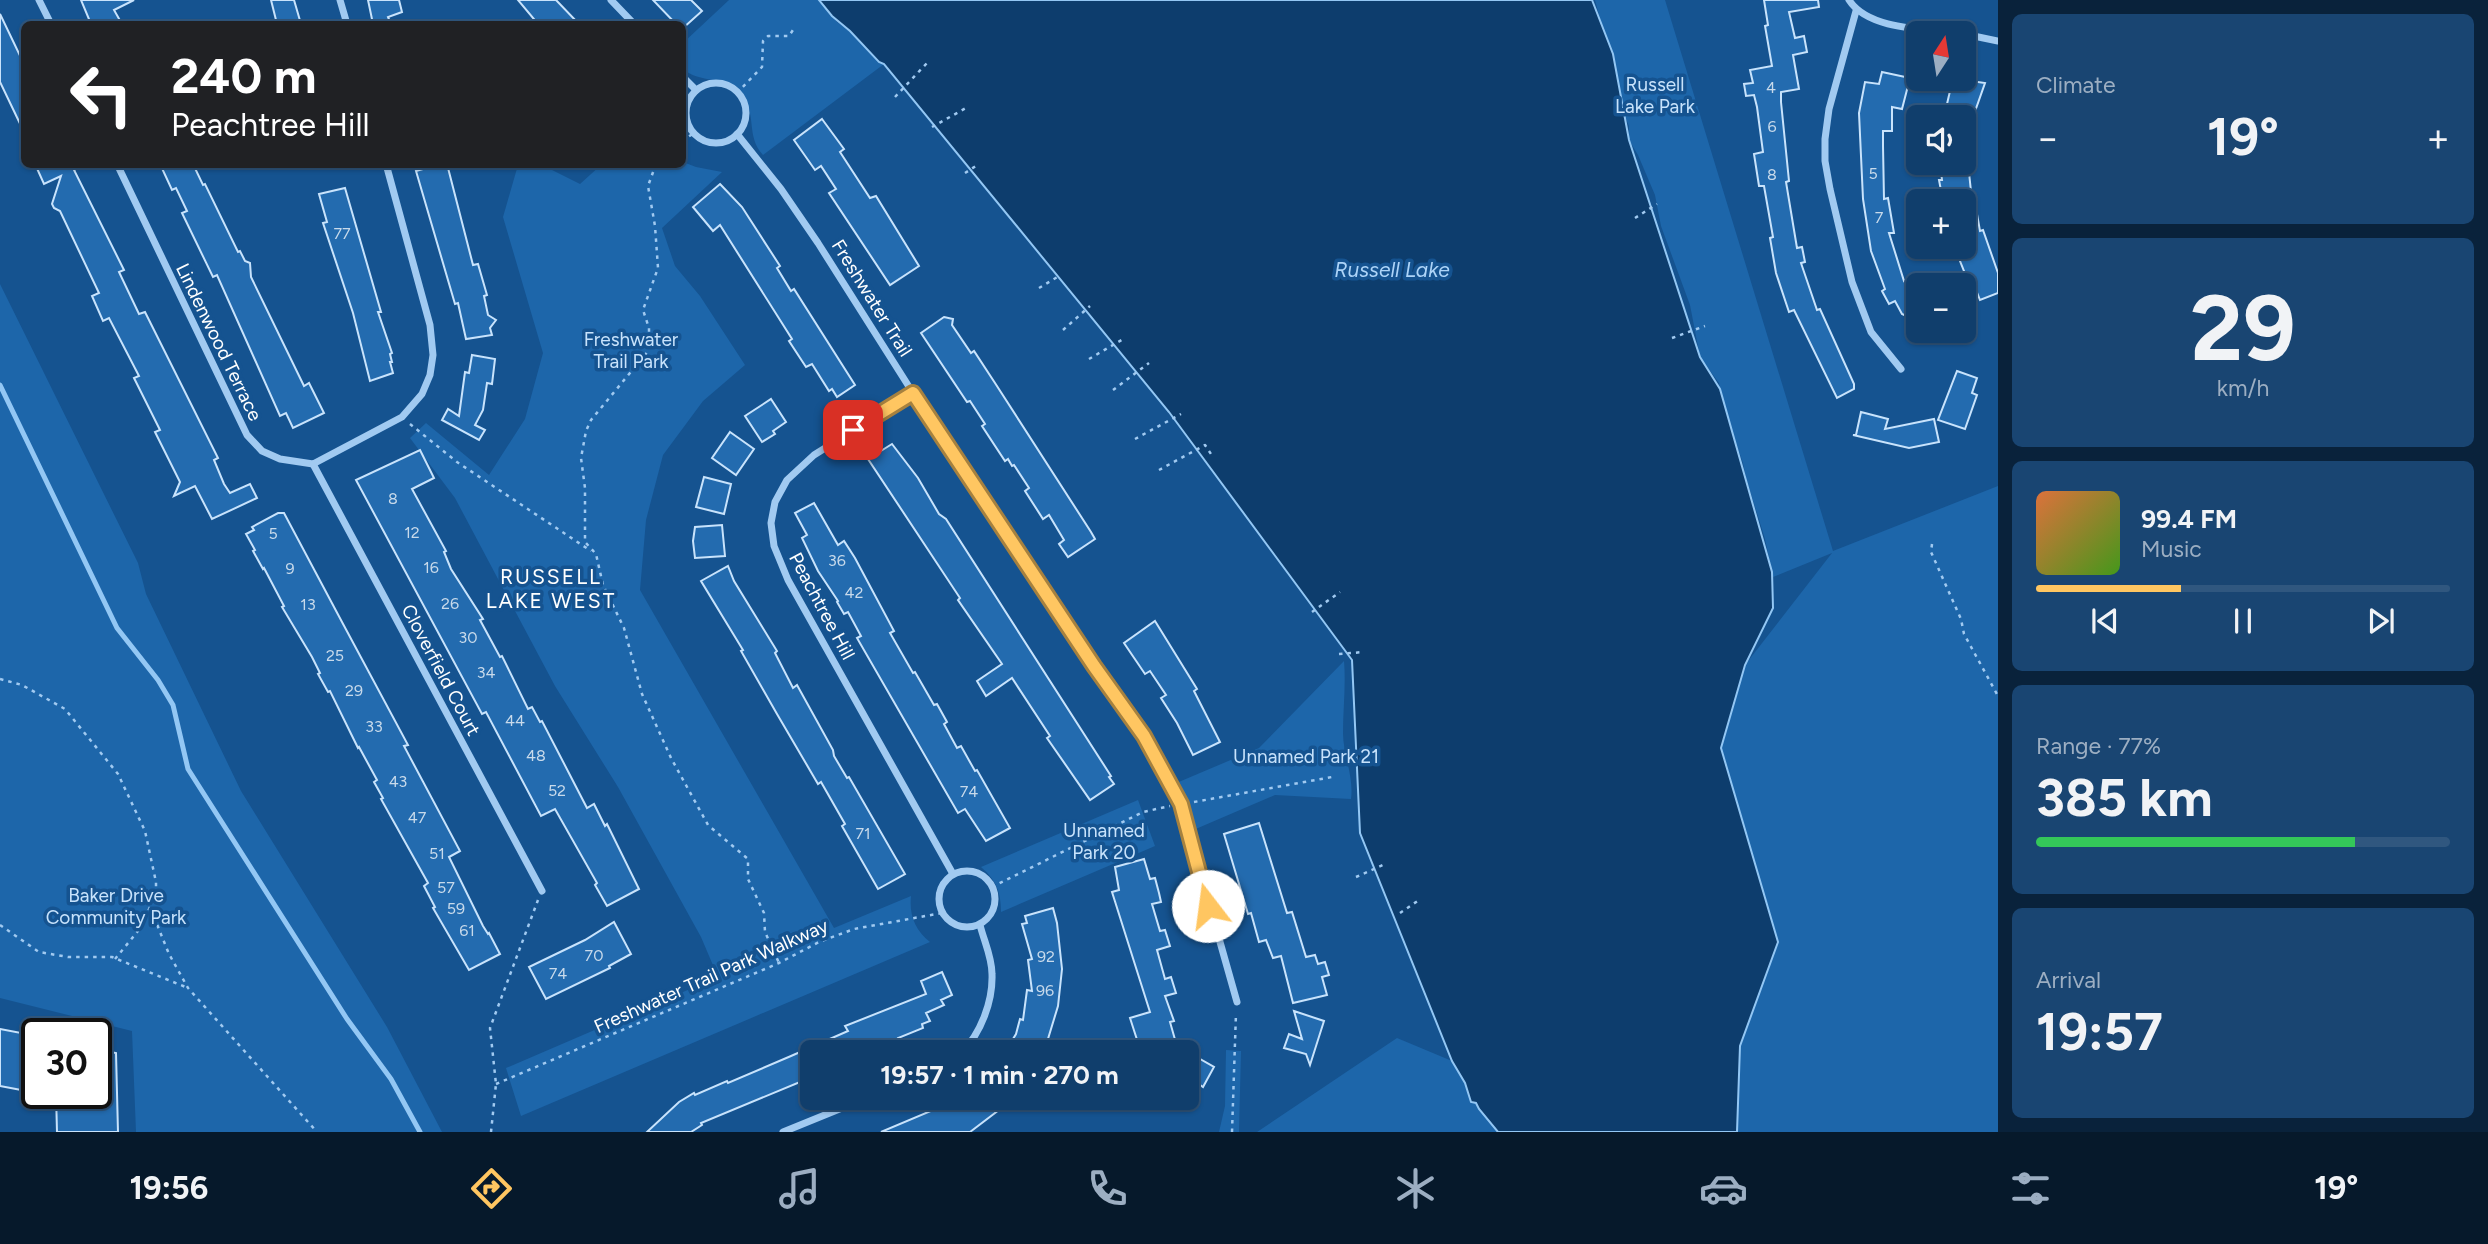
<!DOCTYPE html>
<meta charset="utf-8">
<style>
body{margin:0;font-family:Figtree,sans-serif;background:#194572;color:#f1f3f6;height:100vh;display:flex;flex-direction:column;font-size:26px;white-space:nowrap}
*{box-sizing:border-box;margin:0}
p{font-size:23px;color:#9caec2}
.icon{flex:none;width:38px;height:38px;fill:none;stroke:currentColor;stroke-width:2;stroke-linecap:round;stroke-linejoin:round}
.map{position:relative;flex:1;overflow:hidden}
.panel{display:flex;flex-direction:column;gap:14px;padding:14px;background:#09223b;width:490px}
.panel>*{flex:none}
.top-card{position:absolute;left:21px;top:21px;width:665px;height:147px;border-radius:10px;box-shadow:0 2px 5px #0004,0 0 0 2px #30577f;background:#202124;color:#fff;overflow:hidden}
.needle{width:46px;rotate:12deg}
.tools{position:absolute;left:1906px;top:21px;display:grid;gap:14px}
.tools a{display:grid;place-items:center;width:70px;height:70px;border-radius:10px;background:#103e6c;box-shadow:0 2px 5px #0004,0 0 0 2px #30577f;font-size:35px}
.speed{position:absolute;left:21px;top:1018px;display:flex;gap:14px;font-size:35px;font-weight:700;text-align:center}
.speed>*{display:grid;place-content:center;width:91px;height:91px;border-radius:50%;background:#103e6c;box-shadow:0 2px 5px #0004,0 0 0 2px #30577f;line-height:1}
.speed .limit{border:4px solid #111;border-radius:10px;background:#fff;color:#111}
.pin{position:absolute;display:grid;place-items:center;width:60px;height:60px;color:#fff;margin:-30px;border-radius:14px;box-shadow:0 4px 10px #0006}
.me{position:absolute;width:77px;margin:-38px;rotate:345deg;stroke-linejoin:round;filter:drop-shadow(0 0 5px #0008)}
.turn{display:flex;align-items:center;gap:24px;height:147px;padding:0 35px;font-size:32px}
.turn .icon{width:91px;height:91px;stroke-width:2.5}
.turn b{display:block;font-size:49px;line-height:60px}
.big{font-size:52px;font-weight:700;line-height:1.1}
.panel .card{flex:1;display:flex;flex-direction:column;justify-content:center;gap:10px;min-width:0;padding:0 24px;border-radius:10px;background:#194572}
.panel .dial{align-items:center;gap:0}
.dial b{font-size:91px;line-height:1}
.song{display:flex;align-items:center;gap:21px}
.cover{width:84px;height:84px;border-radius:10px;background:linear-gradient(135deg,hsl(20 70% 55%),hsl(100 70% 35%))}
.played{height:7px;border-radius:4px;background:linear-gradient(90deg,#ffc661 35%,#30577f 35%)}
.keys{display:flex;justify-content:space-around;direction:ltr}
.heat{display:flex;justify-content:space-between;align-items:center;font-size:38px;direction:ltr}
.charge{height:10px;border-radius:5px;background:linear-gradient(90deg,#34c759 77%,#30577f 0)}
.trip{position:absolute;left:800px;top:1040px;width:399px;height:70px;border-radius:10px;background:#103e6c;box-shadow:0 2px 5px #0004,0 0 0 2px #30577f;font-weight:700;line-height:70px;text-align:center}
.tab-bar{display:flex;height:112px;justify-content:space-around;align-items:center;background:#06192b;color:#9caec2}
.tab-bar .icon{width:49px;height:49px}
.tab-bar .selected{color:#ffc661}
.tab-bar b{font-size:32px;color:#f1f3f6}
main{display:flex;flex:1;min-height:0}
.map>svg:first-child{display:block}
</style>
<main>
<div class="map">
<svg width="1998" height="1132" viewBox="0 0 1998 1132">
<rect width="100%" height="100%" fill="#155390"/>
<!-- green -->
<g fill="#1d66aa">
<path d="M729 0H819L837 22 850 31 879 62 884 64 763 155C745 135 758 114 741 94 725 75 700 84 683 69V43Z"/>
<path d="M1595 0H1665L1833 551 1998 486V1132H1737L1740 1046 1778 942 1721 748 1745 665 1832 553 1773 577 1765 539 1746 478 1743 463 1727 419 1719 383 1700 357 1690 305 1661 226 1655 195 1638 155 1629 140V126L1624 114 1612 49 1604 34Z"/>
<path d="M683 162 696 167 722 172 662 228 675 266 700 296 745 365 703 401 663 455 646 520 640 590 834 928 911 896C909 915 915 930 930 942L521 1116 506 1068 718 977 701 937 618 787 555 686 455 498 410 438 426 423 489 475 525 419 543 353 503 217 518 165H542L580 184 601 165 682 164Z"/>
<path d="M0 284 138 563 146 594 241 791 387 1027 442 1132H136L132 1031 0 998Z"/>
<path d="M1344 661C1346 685 1343 709 1343 733 1343 755 1354 776 1351 799L1275 795 1191 831 1180 799 1183 797 1181 791 1177 792 1174 784 1259 748Z"/>
<path d="M1138 800 1155 846 1001 912C1001 892 996 880 981 867Z"/>
<path d="M1397 1038 1452 1061 1465 1083 1471 1102 1476 1103 1479 1109 1498 1132H1257Z"/>
<path d="M1226 1050 1241 1051 1239 1132H1219L1225 1106Z"/>
</g>
<!-- water -->
<path fill="#0d3d6d" stroke="#93c7f4" stroke-width="2" d="M819 0H1592L1613 54 1629 140 1700 357 1720 389 1772 572 1773 608 1745 665 1721 748 1778 942 1740 1046 1737 1132H1498L1479 1109 1476 1103 1471 1102 1465 1083 1452 1061 1360 833 1352 660 1169 412 884 64 879 62 850 31 832 16Z"/>
<g fill="none" stroke-linecap="round" stroke-linejoin="round">
<!-- stream -->
<path stroke="#93c7f4" stroke-width="5" d="M0 385 117 628 158 680 173 705 188 769 347 1019 391 1079 420 1132"/>
</g>
<!-- building -->
<g fill="#236baf" stroke="#c8e3fc" stroke-width="2">
<path d="M81 0H134L114 10 122 24H91Z"/>
<path d="M271 0H294L301 24H277Z"/>
<path d="M368 0H399L402 12 388 17 391 24H373Z"/>
<path d="M518 0H556L579 24H538Z"/>
<path d="M653 0H691L702 11 682 29V24H676Z"/>
<path d="M1764 0H1818L1819 7 1789 12 1795 38 1804 36 1807 52 1793 55 1799 89 1781 92V102L1789 181 1786 182 1797 248 1802 247 1805 262 1801 263 1817 310 1820 309 1854 384V389L1837 398 1794 310 1789 312 1776 273 1770 238 1773 237 1764 186H1759L1754 154 1763 152 1757 107 1754 95 1746 96 1744 84 1753 83 1750 70 1772 66 1765 26 1768 25Z"/>
<path d="M0 14 24 64V132L0 82Z"/>
<path d="M1882 72 1910 78 1902 109 1892 107V131H1883V146L1884 199 1888 198 1894 233H1889L1904 281 1918 274V312L1908 317 1902 314 1895 301 1889 304 1882 291 1885 289 1871 251 1863 199 1859 113 1865 82 1879 84Z"/>
<path d="M1957 79 1985 83 1973 117H1944L1950 91H1954Z"/>
<path d="M822 119 844 149 840 152 870 198 876 196 919 266 890 285 829 193 836 189 821 166 815 170 794 140Z"/>
<path d="M1949 163H1968L1972 201H1943L1939 180H1942L1940 164Z"/>
<path d="M35 164H85L74 170 124 270 119 272 139 314 145 312 218 458 214 460 224 484 230 493 250 484 257 498 212 519 195 486 174 496 180 482 155 432 160 430 134 378 139 376 109 318 103 321 92 296 99 293 60 211 54 208 52 204 61 176 44 184Z"/>
<path d="M160 164H193L203 185 205 184 238 252 240 251 245 261 250 263 251 277 304 386 309 383 324 413 293 428 286 413 280 416 217 275 213 277 182 213 187 211 176 188 172 190Z"/>
<path d="M422 164H447L473 265 478 264 487 295 484 296 488 315 496 320 490 328 492 335 466 339 458 303 455 304 416 171 423 169Z"/>
<path d="M720 184 742 207 780 266 777 268 791 291 794 289 855 385 837 397 832 389 829 391 812 364 806 367 789 341 792 339 720 225 713 231 693 207Z"/>
<path d="M345 188 381 312H378L392 353 390 354 392 362H390L393 373 370 381 353 313 323 223 327 222 319 194Z"/>
<path d="M1975 203 1980 231 1983 230 1998 273V293L1980 300 1974 285 1970 286 1958 256 1962 254 1960 247H1964V205Z"/>
<path d="M944 317 953 319 952 325 971 353 974 351 995 383 1091 532 1095 539 1068 557 1059 544 1064 540 1049 515 1043 519 1025 491 1029 488 1014 465 1012 466 1008 459 1005 461 982 426 985 424 970 401 967 402 921 333Z"/>
<path d="M472 355 495 359 492 384 487 383 483 410 475 425 485 430 479 440 442 420 448 409 459 416 465 372 469 373Z"/>
<path d="M1957 371 1977 378 1972 393 1977 395 1965 429 1938 420Z"/>
<path d="M771 399 786 422 773 431 775 434 762 442 745 416Z"/>
<path d="M1861 412 1888 419 1885 429 1934 419 1939 442 1909 448 1853 435H1856Z"/>
<path d="M730 432 754 449 736 475 712 458Z"/>
<path d="M892 444 918 478 939 514 946 519 1111 776 1109 777 1114 784 1090 800 1047 738 1050 736 1012 678 986 696 977 681 1002 664 958 600 960 598 868 459Z"/>
<path d="M420 450 434 478 412 489 446 551 444 552 451 569 483 619 480 620 500 657 502 656 528 709 532 707 540 722 542 721 587 808 594 804 605 826 607 824 639 889 607 906 595 885 597 883 555 809 541 816 486 712 482 714 356 480Z"/>
<path d="M704 477 731 484 724 514 696 507Z"/>
<path d="M814 503 838 545 844 541 855 558 894 631 890 633 913 673 915 672 934 705 937 704 947 722 944 724 957 748 961 746 975 771 977 770 1010 828 986 841 965 809 958 813 857 638 861 636 848 612 844 614 837 602 838 601 818 571 802 538 807 535 795 513Z"/>
<path d="M278 513H284L342 622 408 745 404 746 460 851 449 857 483 926 488 934 489 933 500 954 469 970 433 908 435 907 424 886 428 883 381 799 383 798 374 782 377 780 359 747 358 748 330 691 328 692 318 674 320 673 312 657 282 607 284 606 264 568 263 569 253 551 255 550 246 534 254 530 252 527Z"/>
<path d="M722 525 725 556 695 558 693 541 695 527Z"/>
<path d="M728 566 734 581 777 651 775 653 793 688 797 685 833 750 834 756 847 778 849 777 905 874 878 889 842 826 845 824 821 782 818 784 777 714 741 651 743 650 701 581Z"/>
<path d="M1155 621 1197 689 1194 691 1220 742 1193 755 1177 723 1161 698 1166 695 1150 671 1145 674 1124 643Z"/>
<path d="M1259 823 1287 913 1292 912 1306 957 1315 955 1318 964 1325 962 1329 975 1322 977 1327 995 1293 1003 1281 956 1273 958 1266 940 1259 942 1251 913 1248 914 1224 834Z"/>
<path d="M1144 859 1150 879 1155 878 1159 893 1161 902 1152 904 1160 931 1165 930 1170 946 1157 950 1165 979 1171 977 1176 993 1165 996 1174 1021 1170 1022 1176 1043 1149 1052H1141L1130 1018 1150 1012 1112 892 1119 890 1115 867Z"/>
<path d="M1053 908 1057 923 1062 969 1058 1006 1044 1052H1005L1016 1034 1020 1019 1023 1020 1027 990 1032 991 1028 960 1032 959 1022 924 1027 923 1025 916Z"/>
<path d="M614 922 631 954 609 966 610 968 546 999 529 967 585 940Z"/>
<path d="M942 972 952 995 941 1000 944 1005 926 1013 930 1021 922 1024 923 1028 898 1038 899 1042 875 1052H812V1077L701 1123 702 1125 691 1132H647L679 1102 694 1093 695 1095 727 1081 728 1083 791 1056 848 1031 845 1026 926 994 921 981Z"/>
<path d="M1294 1011 1324 1021 1310 1065 1306 1054 1284 1048 1289 1034 1302 1039Z"/>
<path d="M0 1029 37 1036V1093L0 1086Z"/>
<path d="M96 1049 116 1053 118 1132H57L56 1094H96Z"/>
<path d="M1186 1051 1214 1067 1203 1087 1200 1085 1186 1107Z"/>
<path d="M958 1097H1016L970 1132H881L940 1107 941 1110Z"/>
</g>
<g fill="none" stroke-linecap="round" stroke-linejoin="round">
<!-- path -->
<g stroke="#a1caf1" stroke-width="2.5" stroke-dasharray="3.5 5" stroke-linecap="butt">
<path d="M737 93 762 67 763 41 768 36H789L795 27"/>
<path d="M895 97 927 63"/>
<path d="M932 127 966 108"/>
<path d="M682 141 694 133"/>
<path d="M656 164 648 186 655 226 658 268 643 310 649 328V350L591 420 586 431 581 458 585 488V542L596 554 603 585 624 628 642 694 671 758 708 825 748 859V879L764 913 765 932 779 963"/>
<path d="M965 173 979 164"/>
<path d="M1635 218 1657 204"/>
<path d="M1039 288 1059 276"/>
<path d="M1063 330 1090 306"/>
<path d="M1672 338 1705 326"/>
<path d="M1089 359 1125 338"/>
<path d="M1113 390 1149 363"/>
<path d="M410 424 457 462 591 551"/>
<path d="M1135 439 1181 414"/>
<path d="M1159 470 1205 445 1211 454"/>
<path d="M1932 544 1931 552 1961 619 1964 634 1998 696"/>
<path d="M1312 612 1340 592"/>
<path d="M1339 654 1364 652"/>
<path d="M0 679 22 685 65 709 118 774 145 831 156 882V922L169 954 188 988 317 1132"/>
<path d="M1194 802 1332 777"/>
<path d="M1356 877 1385 864"/>
<path d="M992 887 1143 812 1170 806"/>
<path d="M1400 913 1419 900"/>
<path d="M0 925 39 952 68 957H112L188 988"/>
<path d="M115 959 138 931 153 901"/>
<path d="M496 1084 779 963 819 942 854 929 942 913"/>
<path d="M491 1132 496 1084 490 1028 538 900"/>
<path d="M1232 1132 1236 1013"/>
</g>
<!-- minor -->
<g stroke="#a1caf1" stroke-width="7">
<path d="M39 0 51 24"/>
<path d="M340 0 347 24"/>
<path d="M611 0 634 24"/>
<path d="M1849 0C1868 30 1925 29 1958 33"/>
<path d="M1856 11 1829 109 1825 139V161L1830 189 1852 282 1871 332 1901 369"/>
<path d="M1964 34 1998 41"/>
<path d="M682 76 696 90"/>
<circle cx="716" cy="113" r="30"/>
<path d="M737 134 781 189 818 243 913 393 1094 666 1144 736 1181 804 1237 1002"/>
<path d="M117 164 247 435 262 451 280 459 313 464 402 417 422 394 430 375 433 355 430 325 386 164"/>
<path d="M913 393 814 455 787 480 775 502 771 523 774 546 788 580 953 874"/>
<path d="M313 464 542 891"/>
<circle cx="967" cy="899" r="28"/>
<path d="M962 1052C981 1033 993 1001 992 974 992 957 984 941 980 925"/>
<path d="M783 1132 869 1097"/>
</g>
</g>
<g fill="none" stroke-linecap="round" stroke-linejoin="round">
<defs>
<path id="route" d="M853 430 913 393 1094 666 1144 736 1181 804 1208 906"/>
</defs>
<!-- route casing -->
<use href="#route" stroke="#a6813f" stroke-width="18"/>
<!-- route -->
<use href="#route" stroke="#ffc661" stroke-width="12"/>
</g>
<g text-anchor="middle" dominant-baseline="central" stroke-width="7" stroke-linejoin="round" paint-order="stroke">
<!-- number labels -->
<g font-size="16" fill="#c8daeb">
<text x="1771" y="87">4</text>
<text x="1772" y="126">6</text>
<text x="1873" y="173">5</text>
<text x="1772" y="174">8</text>
<text x="1879" y="217">7</text>
<text x="342" y="233">77</text>
<text x="393" y="498">8</text>
<text x="412" y="532">12</text>
<text x="273" y="533">5</text>
<text x="837" y="560">36</text>
<text x="431" y="567">16</text>
<text x="290" y="568">9</text>
<text x="854" y="592">42</text>
<text x="450" y="603">26</text>
<text x="308" y="604">13</text>
<text x="468" y="637">30</text>
<text x="335" y="655">25</text>
<text x="486" y="672">34</text>
<text x="354" y="690">29</text>
<text x="515" y="720">44</text>
<text x="374" y="726">33</text>
<text x="536" y="755">48</text>
<text x="398" y="781">43</text>
<text x="557" y="790">52</text>
<text x="969" y="791">74</text>
<text x="417" y="817">47</text>
<text x="863" y="833">71</text>
<text x="437" y="853">51</text>
<text x="446" y="887">57</text>
<text x="456" y="908">59</text>
<text x="467" y="930">61</text>
<text x="594" y="955">70</text>
<text x="1046" y="956">92</text>
<text x="558" y="973">74</text>
<text x="1045" y="990">96</text>
</g>
<!-- park labels -->
<g font-size="19" fill="#c8e3fc" stroke="#155390">
<text x="1655" y="84">Russell<tspan x="1655" dy="22">Lake Park</tspan></text>
<text x="631" y="339">Freshwater<tspan x="631" dy="22">Trail Park</tspan></text>
<text x="1306" y="756">Unnamed Park 21</text>
<text x="1104" y="830">Unnamed<tspan x="1104" dy="22">Park 20</tspan></text>
<text x="116" y="895">Baker Drive<tspan x="116" dy="22">Community Park</tspan></text>
</g>
<!-- street labels -->
<g font-size="19" fill="#fff" stroke="#155390">
<text transform="translate(872 298) rotate(58)">Freshwater Trail</text>
<text transform="translate(219 342) rotate(64)">Lindenwood Terrace</text>
<text transform="translate(822 606) rotate(62)">Peachtree Hill</text>
<text transform="translate(441 670) rotate(62)">Cloverfield Court</text>
<text transform="translate(711 976) rotate(-24)">Freshwater Trail Park Walkway</text>
</g>
<!-- water labels -->
<g font-size="21" font-style="italic" fill="#add4f8" stroke="#155390">
<text x="1392" y="269">Russell Lake</text>
</g>
<!-- neighbourhood labels -->
<g font-size="21" letter-spacing="2" fill="#fff" stroke="#155390">
<text x="551" y="576">RUSSELL<tspan x="551" dy="24">LAKE WEST</tspan></text>
</g>
</g>
</svg>
<div class="tools">
<a><svg class="needle" viewBox="-14 -14 28 28"><path d="M0-13l5 13h-10z" fill="#e53935"/><path d="M0 13l5-13h-10z" fill="#9caec2"/></svg></a>
<a><svg class="icon" aria-label="sound" viewBox="0 0 24 24"><path d="M4 9h4l5-4v14l-5-4H4zM17 9q2 3 0 6"/></svg></a>
<a>+</a>
<a>−</a>
</div>
<div class="speed"><div class="limit">30</div></div>
<div class="pin" style="left:853px;top:430px;background:#d93025"><svg class="icon" aria-label="arrive" viewBox="0 0 24 24"><path d="M6 21V4h12l-3 4 3 4H6"/></svg></div>
<svg class="me" style="left:1208px;top:906px" viewBox="-20 -20 40 40"><circle r="19" fill="#fff"/><path d="M0-13L10 11 0 6-10 11z" fill="#ffc661"/></svg>
<div class="trip">19:57 · 1 min · 270 m</div>
<div class="top-card">
<div class="turn"><svg class="icon" aria-label="left" viewBox="0 0 24 24"><path d="M17 20v-9H6M10 6l-5 5 5 5"/></svg><div><b>240 m</b>Peachtree Hill</div></div>
</div>
</div>
<section class="panel">
<div class="card"><p>Climate</p>
<div class="heat"><a>−</a><b class="big">19°</b><a>+</a></div>
</div>
<div class="card dial"><b>29</b><p>km/h</p></div>
<div class="card">
<div class="song"><i class="cover"></i><div><b>99.4 FM</b><p>Music</p></div></div>
<div class="played"></div>
<div class="keys"><svg class="icon" aria-label="previous" viewBox="0 0 24 24"><path d="M18 5L8 12l10 7zM5 5v14"/></svg><svg class="icon" aria-label="pause" viewBox="0 0 24 24"><path d="M8 5v14M16 5v14"/></svg><svg class="icon" aria-label="next" viewBox="0 0 24 24"><path d="M6 5l10 7-10 7zM19 5v14"/></svg></div>
</div>
<div class="card"><p>Range · 77%</p><b class="big">385 km</b><div class="charge"></div></div>
<div class="card"><p>Arrival</p><b class="big">19:57</b></div>
</section>
</main>
<nav class="tab-bar">
<b>19:56</b>
<svg class="icon selected" aria-label="directions" viewBox="0 0 24 24"><path d="M12 3l9 9-9 9-9-9zM9 14v-3h6M13 9l2 2-2 2"/></svg>
<svg class="icon" aria-label="music" viewBox="0 0 24 24"><path d="M9 18V5l10-2v13"/><circle cx="6" cy="18" r="3"/><circle cx="16" cy="16" r="3"/></svg>
<svg class="icon" aria-label="phone" viewBox="0 0 24 24"><path d="M5 4h4l2 5-3 2q2 4 5 5l2-3 5 2v4C11 20 4 13 5 4z"/></svg>
<svg class="icon" aria-label="climate" viewBox="0 0 24 24"><path d="M12 3v18M4 7l16 10M4 17L20 7"/></svg>
<svg class="icon" aria-label="car" viewBox="0 0 24 24"><path d="M5 17H2v-5l4-1 3-4h7l3 4 3 1v5h-3M9 17h6M6 11h13"/><circle cx="7" cy="17" r="2"/><circle cx="17" cy="17" r="2"/></svg>
<svg class="icon" aria-label="filters" viewBox="0 0 24 24"><path d="M4 7h16M4 17h16"/><circle cx="9" cy="7" r="2"/><circle cx="15" cy="17" r="2"/></svg>
<b>19°</b>
</nav>
